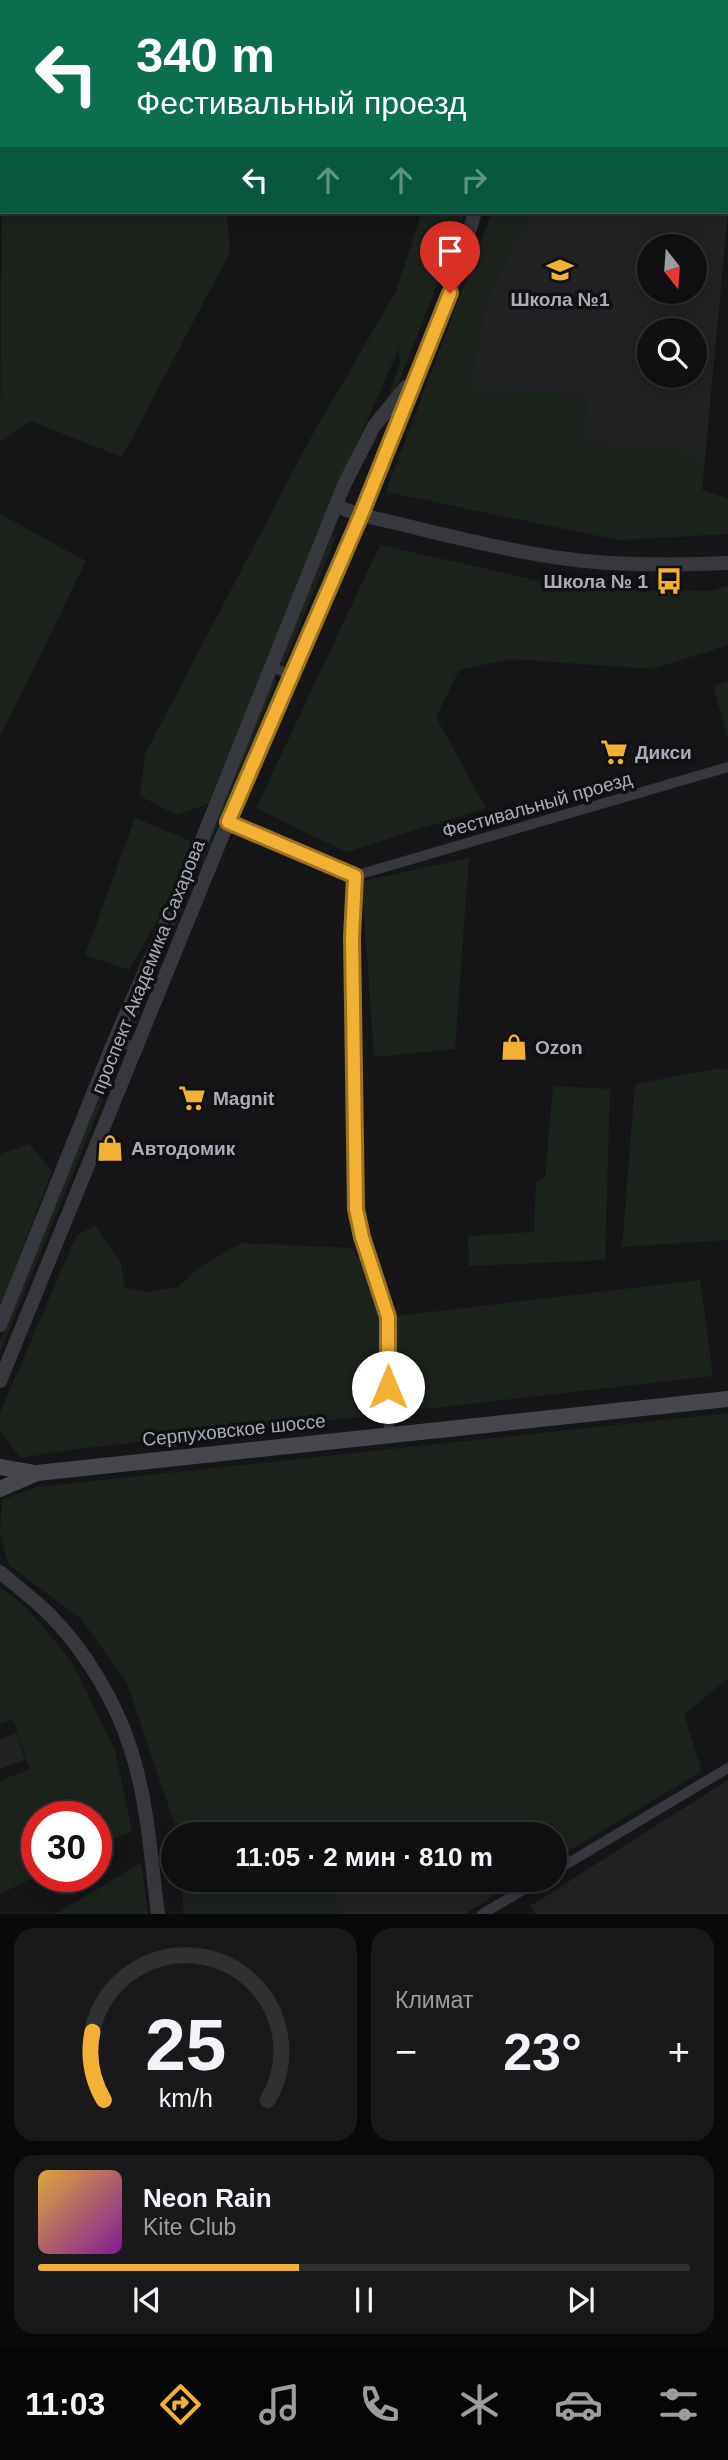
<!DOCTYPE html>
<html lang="ru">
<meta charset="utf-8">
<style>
body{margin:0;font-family:Helvetica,sans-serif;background:#19191b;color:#f1f3f6;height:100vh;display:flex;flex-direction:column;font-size:26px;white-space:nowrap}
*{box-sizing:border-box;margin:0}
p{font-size:23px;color:#9c9d9f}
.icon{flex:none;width:38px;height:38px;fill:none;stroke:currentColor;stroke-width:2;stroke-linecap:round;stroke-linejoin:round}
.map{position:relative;height:1914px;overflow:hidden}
.details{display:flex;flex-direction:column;gap:14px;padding:14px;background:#09090a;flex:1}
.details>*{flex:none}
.guide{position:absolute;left:0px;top:0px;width:728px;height:214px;box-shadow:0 4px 18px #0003,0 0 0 2px #303032;background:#0b6e4f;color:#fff;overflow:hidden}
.needle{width:46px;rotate:163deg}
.buttons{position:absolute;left:637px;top:234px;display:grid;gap:14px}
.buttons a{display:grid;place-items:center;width:70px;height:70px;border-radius:50%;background:#101012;box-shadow:0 4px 18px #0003,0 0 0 2px #303032;font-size:35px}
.speed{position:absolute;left:21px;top:1801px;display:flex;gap:14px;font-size:35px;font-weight:700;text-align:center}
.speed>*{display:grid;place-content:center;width:91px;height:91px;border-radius:50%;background:#101012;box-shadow:0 4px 18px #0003,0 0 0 2px #303032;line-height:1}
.speed .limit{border:10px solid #d22;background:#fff;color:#111}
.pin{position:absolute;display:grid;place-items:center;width:60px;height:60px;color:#fff;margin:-72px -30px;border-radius:50% 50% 50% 0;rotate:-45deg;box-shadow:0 0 7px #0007}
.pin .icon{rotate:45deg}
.me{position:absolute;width:77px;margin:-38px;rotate:0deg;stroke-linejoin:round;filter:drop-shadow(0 0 5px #0008)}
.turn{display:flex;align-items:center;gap:24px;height:147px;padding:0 21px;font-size:32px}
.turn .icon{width:91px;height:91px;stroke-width:2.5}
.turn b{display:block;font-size:49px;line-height:60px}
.lanes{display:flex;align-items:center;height:66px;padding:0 21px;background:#0003;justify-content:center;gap:35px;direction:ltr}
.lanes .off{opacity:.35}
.big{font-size:52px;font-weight:800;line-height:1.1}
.details .card{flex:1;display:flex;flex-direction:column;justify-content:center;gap:10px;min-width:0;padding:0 24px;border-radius:21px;background:#19191b}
.details .dial{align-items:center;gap:0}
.dial svg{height:182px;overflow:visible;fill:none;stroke:#303032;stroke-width:7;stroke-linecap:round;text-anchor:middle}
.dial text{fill:#f1f3f6;stroke:none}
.song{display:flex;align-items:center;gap:21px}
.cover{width:84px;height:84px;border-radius:10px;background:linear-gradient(135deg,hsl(40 70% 55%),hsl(290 70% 35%))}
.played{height:7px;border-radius:4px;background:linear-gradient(90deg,#f2b134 40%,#303032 40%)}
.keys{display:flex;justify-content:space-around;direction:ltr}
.heat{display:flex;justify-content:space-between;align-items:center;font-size:38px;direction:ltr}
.details .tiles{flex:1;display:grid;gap:14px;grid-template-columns:1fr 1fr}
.card:last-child{grid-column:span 2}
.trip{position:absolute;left:161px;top:1822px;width:406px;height:70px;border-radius:35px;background:#101012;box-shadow:0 4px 18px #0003,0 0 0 2px #303032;font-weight:800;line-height:70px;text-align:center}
.dock{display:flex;height:112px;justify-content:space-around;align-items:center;background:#060607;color:#9c9d9f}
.dock .icon{width:49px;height:49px}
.dock .on{color:#f2b134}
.dock b{font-size:32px;color:#f1f3f6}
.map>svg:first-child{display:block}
</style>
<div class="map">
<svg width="728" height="1914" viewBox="0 0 728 1914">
<rect width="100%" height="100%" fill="#161618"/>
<!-- built -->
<g fill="#222225" fill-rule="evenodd">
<path d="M726 56 728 212 702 490 398 461 492 212H726ZM649 247H695V292H649ZM649 331H695V376H649Z"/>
<path d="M17 1733 25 1760 0 1769V1739Z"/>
<path d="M728 1780V1914H536L530 1906Z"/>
<path d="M433 1802 454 1834H384Z"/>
<path d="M316 1880H483L493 1896 465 1914H338Z"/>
</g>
<!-- green -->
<g fill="#1c231d">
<path d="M0 0H225V2H2L0 145Z"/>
<path d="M531 0H728V25H726V2H530Z"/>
<path d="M2 193V212H227L230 252 122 457 31 421 0 442Z"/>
<path d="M422 212H465L399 382 393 393 388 397 400 364 399 348 365 425 208 804 177 815 140 796 145 754 309 441 396 291Z"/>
<path d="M492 212H528L487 304 470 388 589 394 584 439 702 452V490L728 498V534L618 540 386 492Z"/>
<path d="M0 514 86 561 0 737Z"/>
<path d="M332 535 336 536 284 664 280 662Z"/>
<path d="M380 545 575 589 709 591 728 586V645L653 669 510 659 459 670 436 717 486 808 346 852 256 808Z"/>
<path d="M273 679 277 680 203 862 199 860Z"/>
<path d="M728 681V738L713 686Z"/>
<path d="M135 818 200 845 129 970 85 955Z"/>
<path d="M469 858 455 1049 374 1057 362 881Z"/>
<path d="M191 877 195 878 130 1036 126 1034Z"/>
<path d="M720 1068 728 1070V1240L622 1247 635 1084Z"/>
<path d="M553 1086 610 1089 605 1260 469 1266 468 1236 534 1232 536 1181 545 1177Z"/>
<path d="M103 1088 107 1090 0 1352V1340Z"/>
<path d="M29 1144 52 1171 0 1308V1154Z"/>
<path d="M95 1225 121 1263 125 1287 146 1292 178 1287 201 1266 241 1243 351 1248 365 1267 380 1318 700 1280 713 1376 69 1450 20 1458 0 1429V1413L76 1236Z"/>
<path d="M728 1413V1678L684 1715 702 1771 555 1859V1834H448L433 1814 402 1834H178L126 1681 80 1618 9 1565 0 1533 2 1500 37 1487Z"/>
<path d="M0 1587 26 1607 72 1662 115 1750 132 1831 96 1848V1816H37V1876L0 1894V1781L30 1769 13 1719 0 1724Z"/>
<path d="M141 1863 148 1914H55Z"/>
<path d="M181 1880H331L339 1914H184Z"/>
<path d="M481 1880H520L493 1896Z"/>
</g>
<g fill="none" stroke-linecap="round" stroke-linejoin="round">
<!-- minor -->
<g stroke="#37383d" stroke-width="10">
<path d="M272 667 291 675"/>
<path d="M228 822 354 876 728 767"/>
<path d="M354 876 352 937 356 1209 362 1237 388 1317 389 1434"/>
<path d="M115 1039 134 1047"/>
<path d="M555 1871 728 1768"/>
<path d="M482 1914 540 1880"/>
</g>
<!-- tertiary -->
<g stroke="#37383d" stroke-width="14">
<path d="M510 2V0"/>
<path d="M336 506 361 515C441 533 527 558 609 563 649 565 689 565 728 563"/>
<path d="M0 1325 115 1039 191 867 344 485 374 426 406 387"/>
<path d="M0 1381 228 822 361 515 450 293 475 212"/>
<path d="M0 1572C16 1586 34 1599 49 1614 85 1650 116 1702 131 1750 148 1803 151 1860 158 1914"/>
</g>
<!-- secondary -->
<g stroke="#45474d" stroke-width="16">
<path d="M0 1467 34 1473"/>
<path d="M0 1489 37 1473 728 1399"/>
</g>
</g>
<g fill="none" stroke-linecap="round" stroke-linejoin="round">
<defs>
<path id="route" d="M388 1387V1317L362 1237 356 1209 352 937 355 876 228 822 361 515 450 293"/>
</defs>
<!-- route casing -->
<use href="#route" stroke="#9d7322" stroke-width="18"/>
<!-- route -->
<use href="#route" stroke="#f2b134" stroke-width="12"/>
</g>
<!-- icons -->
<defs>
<symbol id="school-bare" viewBox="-9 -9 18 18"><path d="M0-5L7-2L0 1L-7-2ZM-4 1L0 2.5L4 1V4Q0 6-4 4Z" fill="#f2b134" stroke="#111113" stroke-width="2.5" paint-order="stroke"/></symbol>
<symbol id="bus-bare" viewBox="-9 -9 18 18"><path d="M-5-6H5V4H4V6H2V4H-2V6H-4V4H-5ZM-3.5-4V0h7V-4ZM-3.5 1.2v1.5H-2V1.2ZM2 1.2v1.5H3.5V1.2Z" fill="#f2b134" stroke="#111113" stroke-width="2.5" paint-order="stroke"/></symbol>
<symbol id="supermarket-bare" viewBox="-9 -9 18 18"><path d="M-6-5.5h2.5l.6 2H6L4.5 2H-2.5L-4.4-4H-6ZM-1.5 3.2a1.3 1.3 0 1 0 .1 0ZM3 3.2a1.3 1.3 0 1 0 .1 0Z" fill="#f2b134" stroke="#111113" stroke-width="2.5" paint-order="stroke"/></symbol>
<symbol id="shop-bare" viewBox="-9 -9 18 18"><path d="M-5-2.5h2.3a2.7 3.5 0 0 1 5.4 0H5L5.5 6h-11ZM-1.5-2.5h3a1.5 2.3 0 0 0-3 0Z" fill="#f2b134" stroke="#111113" stroke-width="2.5" paint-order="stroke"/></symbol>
</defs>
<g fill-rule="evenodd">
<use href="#school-bare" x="541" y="251" width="38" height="38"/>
<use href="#bus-bare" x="650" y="562" width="38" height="38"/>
<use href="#supermarket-bare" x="595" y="733" width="38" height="38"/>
<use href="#shop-bare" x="495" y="1028" width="38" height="38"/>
<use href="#supermarket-bare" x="173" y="1079" width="38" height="38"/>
<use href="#shop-bare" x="91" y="1129" width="38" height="38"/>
</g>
<g text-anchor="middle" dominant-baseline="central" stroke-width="7" stroke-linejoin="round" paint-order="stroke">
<!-- poi labels -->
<g font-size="19" font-weight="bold" fill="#a8adb8" stroke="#111113" text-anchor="start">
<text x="560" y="299" text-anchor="middle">Школа №1</text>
<text x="648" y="581" text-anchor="end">Школа № 1</text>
<text x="635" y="752">Дикси</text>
<text x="535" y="1047">Ozon</text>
<text x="213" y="1098">Magnit</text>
<text x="131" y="1148">Автодомик</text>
</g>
<!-- street labels -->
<g font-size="19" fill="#a8adb8" stroke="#111113">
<text transform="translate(537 805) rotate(-16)">Фестивальный проезд</text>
<text transform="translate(148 967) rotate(-68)">проспект Академика Сахарова</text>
<text transform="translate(234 1430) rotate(-6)">Серпуховское шоссе</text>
</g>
</g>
</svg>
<div class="buttons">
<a><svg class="needle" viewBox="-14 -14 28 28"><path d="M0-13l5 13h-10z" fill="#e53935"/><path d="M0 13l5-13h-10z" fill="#9c9d9f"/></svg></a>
<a><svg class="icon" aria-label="search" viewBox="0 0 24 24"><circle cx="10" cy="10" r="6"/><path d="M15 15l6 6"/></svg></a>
</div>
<div class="speed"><div class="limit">30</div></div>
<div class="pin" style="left:450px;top:293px;background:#d93025"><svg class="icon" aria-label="arrive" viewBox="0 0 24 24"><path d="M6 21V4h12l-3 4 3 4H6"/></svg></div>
<svg class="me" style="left:388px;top:1387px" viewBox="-20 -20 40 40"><circle r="19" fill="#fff"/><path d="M0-13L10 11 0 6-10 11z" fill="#f2b134"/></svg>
<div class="trip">11:05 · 2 мин · 810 m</div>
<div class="guide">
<div class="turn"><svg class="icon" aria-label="left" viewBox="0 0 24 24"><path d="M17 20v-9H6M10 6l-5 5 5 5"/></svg><div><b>340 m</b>Фестивальный проезд</div></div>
<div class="lanes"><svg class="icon" aria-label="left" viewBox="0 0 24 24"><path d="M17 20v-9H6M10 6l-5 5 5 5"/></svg><svg class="icon off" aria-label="ahead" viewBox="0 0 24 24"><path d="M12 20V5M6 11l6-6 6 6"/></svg><svg class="icon off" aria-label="ahead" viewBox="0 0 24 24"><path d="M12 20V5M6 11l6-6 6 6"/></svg><svg class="icon off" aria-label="right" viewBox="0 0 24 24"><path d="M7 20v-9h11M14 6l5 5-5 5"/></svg></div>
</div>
</div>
<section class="details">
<div class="tiles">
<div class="card dial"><svg viewBox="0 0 100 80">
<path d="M14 69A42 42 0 1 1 86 69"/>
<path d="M14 69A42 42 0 0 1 9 39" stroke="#f2b134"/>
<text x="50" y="56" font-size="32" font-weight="700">25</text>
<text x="50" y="72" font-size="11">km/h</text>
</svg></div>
<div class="card"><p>Климат</p>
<div class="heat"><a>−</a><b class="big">23°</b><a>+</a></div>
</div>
<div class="card">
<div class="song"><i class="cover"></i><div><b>Neon Rain</b><p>Kite Club</p></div></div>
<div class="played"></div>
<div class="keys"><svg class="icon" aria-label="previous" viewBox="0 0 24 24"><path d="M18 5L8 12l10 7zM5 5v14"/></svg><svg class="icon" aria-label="pause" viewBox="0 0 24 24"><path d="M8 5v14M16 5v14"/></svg><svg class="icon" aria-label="next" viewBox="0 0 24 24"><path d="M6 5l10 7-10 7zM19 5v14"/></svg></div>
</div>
</div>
</section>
<nav class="dock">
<b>11:03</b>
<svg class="icon on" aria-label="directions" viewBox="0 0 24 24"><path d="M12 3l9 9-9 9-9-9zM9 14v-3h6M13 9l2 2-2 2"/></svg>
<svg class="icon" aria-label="music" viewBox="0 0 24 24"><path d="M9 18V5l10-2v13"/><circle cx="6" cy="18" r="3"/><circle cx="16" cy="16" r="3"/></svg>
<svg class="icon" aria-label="phone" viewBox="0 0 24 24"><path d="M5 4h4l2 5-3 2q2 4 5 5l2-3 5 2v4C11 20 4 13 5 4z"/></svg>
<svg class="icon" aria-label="climate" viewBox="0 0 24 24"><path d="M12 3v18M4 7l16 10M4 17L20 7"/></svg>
<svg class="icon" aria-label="car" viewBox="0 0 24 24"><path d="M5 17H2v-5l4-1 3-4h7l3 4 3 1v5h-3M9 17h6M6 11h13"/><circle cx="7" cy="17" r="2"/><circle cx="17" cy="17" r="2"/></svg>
<svg class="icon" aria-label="filters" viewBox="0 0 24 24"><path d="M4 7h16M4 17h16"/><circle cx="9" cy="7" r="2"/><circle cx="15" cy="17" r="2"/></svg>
</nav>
